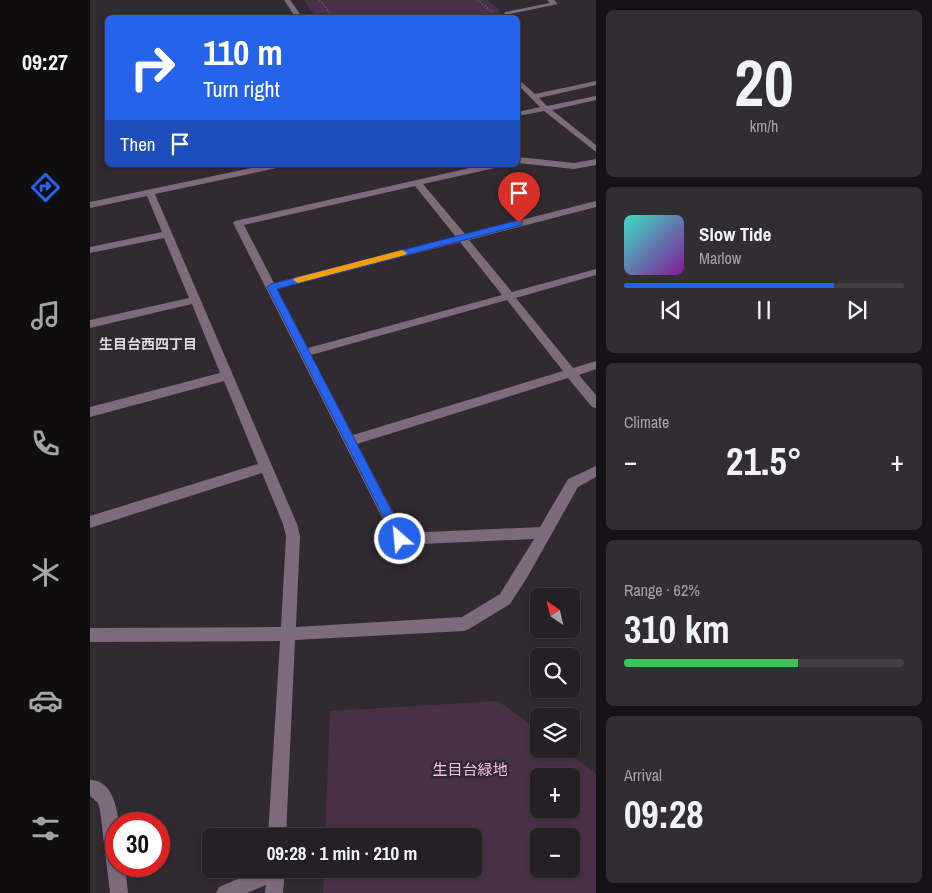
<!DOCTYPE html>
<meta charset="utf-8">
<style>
body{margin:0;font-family:"Archivo Narrow","Noto Sans JP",sans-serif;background:#312d31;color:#f1f3f6;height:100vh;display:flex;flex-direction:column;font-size:19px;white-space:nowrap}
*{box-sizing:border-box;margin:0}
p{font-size:16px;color:#a3a3a6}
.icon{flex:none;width:28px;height:28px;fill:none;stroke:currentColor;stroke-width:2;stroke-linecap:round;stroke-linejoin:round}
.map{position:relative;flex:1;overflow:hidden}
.details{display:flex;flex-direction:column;gap:10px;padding:10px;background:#141214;width:336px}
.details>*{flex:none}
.top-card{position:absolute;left:15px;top:15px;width:415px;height:152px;border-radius:8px;box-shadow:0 1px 4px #0004,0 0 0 1px #423e41;background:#2563eb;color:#fff;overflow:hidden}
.needle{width:32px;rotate:325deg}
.fabs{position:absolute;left:440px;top:588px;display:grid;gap:10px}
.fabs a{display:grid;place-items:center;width:50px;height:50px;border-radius:8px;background:#252024;box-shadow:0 1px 4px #0004,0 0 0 1px #423e41;font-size:25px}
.speed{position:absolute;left:15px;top:812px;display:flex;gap:10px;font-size:25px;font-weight:700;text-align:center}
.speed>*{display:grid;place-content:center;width:65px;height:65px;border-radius:50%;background:#252024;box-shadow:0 1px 4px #0004,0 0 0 1px #423e41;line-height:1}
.speed .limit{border:8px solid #d22;background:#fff;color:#111}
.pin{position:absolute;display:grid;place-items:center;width:42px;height:42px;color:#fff;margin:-51px -21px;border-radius:50% 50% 50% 0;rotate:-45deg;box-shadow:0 0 5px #0007}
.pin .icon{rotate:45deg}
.me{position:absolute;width:55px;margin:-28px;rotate:333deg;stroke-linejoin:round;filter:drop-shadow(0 0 4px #0008)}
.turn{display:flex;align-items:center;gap:18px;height:105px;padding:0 15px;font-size:22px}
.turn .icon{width:65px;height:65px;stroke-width:2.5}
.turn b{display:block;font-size:35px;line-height:42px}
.then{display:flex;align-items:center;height:48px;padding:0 15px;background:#0003;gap:10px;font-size:19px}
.big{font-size:38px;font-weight:700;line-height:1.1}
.details .tile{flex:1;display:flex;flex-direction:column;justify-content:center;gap:8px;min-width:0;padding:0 18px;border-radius:8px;background:#312d31}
.details .dial{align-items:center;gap:0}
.dial b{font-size:65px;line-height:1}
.song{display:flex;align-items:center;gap:15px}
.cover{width:60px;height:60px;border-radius:8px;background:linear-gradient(135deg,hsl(170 70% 55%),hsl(290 70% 35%))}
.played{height:5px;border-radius:2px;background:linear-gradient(90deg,#2563eb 75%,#423e41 75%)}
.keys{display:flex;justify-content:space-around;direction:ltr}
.heat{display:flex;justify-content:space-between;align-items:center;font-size:28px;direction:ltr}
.charge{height:8px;border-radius:4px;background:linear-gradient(90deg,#34c759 62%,#423e41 0)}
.trip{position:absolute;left:112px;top:828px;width:280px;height:50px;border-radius:8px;background:#252024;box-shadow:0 1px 4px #0004,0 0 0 1px #423e41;font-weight:700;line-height:50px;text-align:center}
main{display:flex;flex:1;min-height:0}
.menu{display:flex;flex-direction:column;width:90px;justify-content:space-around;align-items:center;background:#0f0d0e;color:#a3a3a6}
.menu .icon{width:35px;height:35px}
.menu .active{color:#2563eb}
.menu b{font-size:22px;color:#f1f3f6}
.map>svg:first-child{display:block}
</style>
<main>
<nav class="menu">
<b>09:27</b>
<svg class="icon active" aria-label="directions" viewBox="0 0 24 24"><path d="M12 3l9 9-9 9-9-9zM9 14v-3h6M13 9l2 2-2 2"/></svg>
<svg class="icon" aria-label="music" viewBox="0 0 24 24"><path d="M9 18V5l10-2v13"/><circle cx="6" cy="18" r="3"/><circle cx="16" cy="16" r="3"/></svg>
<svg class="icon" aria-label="phone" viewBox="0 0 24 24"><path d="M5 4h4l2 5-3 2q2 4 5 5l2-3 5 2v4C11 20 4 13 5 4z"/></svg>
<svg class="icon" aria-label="climate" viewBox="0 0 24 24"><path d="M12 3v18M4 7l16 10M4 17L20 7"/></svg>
<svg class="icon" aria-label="car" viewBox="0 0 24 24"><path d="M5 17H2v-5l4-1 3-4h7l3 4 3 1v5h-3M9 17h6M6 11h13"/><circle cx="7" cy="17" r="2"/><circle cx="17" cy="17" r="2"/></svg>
<svg class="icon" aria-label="filters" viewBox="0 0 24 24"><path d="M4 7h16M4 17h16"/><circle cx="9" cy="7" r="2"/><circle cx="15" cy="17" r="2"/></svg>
</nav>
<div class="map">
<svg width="506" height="893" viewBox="0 0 506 893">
<rect width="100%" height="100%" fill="#312a30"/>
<!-- green -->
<g fill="#493046" fill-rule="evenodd">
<path d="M214 0H398L410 11 409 18 226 17Z"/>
<path d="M408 701 449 731V749H473L506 773V893H233L234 869H384V836H235L240 711ZM449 776H481V809H449ZM449 836H481V869H449Z"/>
</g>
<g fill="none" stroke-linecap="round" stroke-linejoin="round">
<!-- path -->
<g stroke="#868085" stroke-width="2" stroke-dasharray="0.5 2.5" stroke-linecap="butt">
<path d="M230 0 244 18"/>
<path d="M388 0 402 12"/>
</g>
<!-- minor -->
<g fill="#7d6a7b" fill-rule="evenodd">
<path d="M194 0H200L213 18H206Z"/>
<path d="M457 0H464L468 4 420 14V18H413L415 12 460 3Z"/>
<path d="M428 79 445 94 506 81V85L449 98 457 106 506 96V100L462 110 506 145V152L454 111 428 116V112L450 107 428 85Z"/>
<path d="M428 157 484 163 506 159V165L484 169 428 163Z"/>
<path d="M175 165H191L187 168 65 194 207 524 210 536 206 627 372 617 410 594 444 539 310 545 305 543 143 223 145 221 393 165H409L405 168 333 184 375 234 506 201V207L379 240 422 292 506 269V275L426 298 483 368 506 361V369L489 375 506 395V408L502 407 478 378 267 444 314 533 450 527 478 479 506 466V477L488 487 438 576 420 604 379 629 374 631 205 640 196 836H178L190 641 0 642V628L191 627 196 536 193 524 172 473 0 528V516L168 464 134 381 0 417V407L130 373 102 304 0 328V320L99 298 74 238 0 253V247L72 232 57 196 0 208V202ZM325 186 366 237 184 283 154 225ZM370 242 412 295 218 348 187 289ZM417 300 473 371 263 435 221 355Z"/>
<path d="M0 780C22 780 27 807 29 824H26V866H35L38 893H20L10 810 8 803 0 796Z"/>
<path d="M171 869H195L193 893H175L176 885 157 893H126L129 887Z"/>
</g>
</g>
<!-- route -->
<path fill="#2563eb" stroke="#184099" d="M429 220 432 221V225L187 289 316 539 315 542 310 544 306 542 177 287 181 284Z"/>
<!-- slow -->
<path fill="#f59e0b" d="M312 250 317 253 315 255 208 283 203 280 205 278Z"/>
<g text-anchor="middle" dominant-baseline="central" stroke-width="5" stroke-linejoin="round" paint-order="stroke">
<!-- neighbourhood labels -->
<g font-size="14" font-weight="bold" fill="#dfd6de" stroke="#312a30">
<text x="58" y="344">生目台西四丁目</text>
</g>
<!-- near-park labels -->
<g font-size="15" fill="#fdbbf5" stroke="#312a30">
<text x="380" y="769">生目台緑地</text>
</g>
</g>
</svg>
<div class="fabs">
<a><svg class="needle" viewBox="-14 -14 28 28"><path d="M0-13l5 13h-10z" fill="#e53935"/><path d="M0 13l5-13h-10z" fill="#a3a3a6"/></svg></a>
<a><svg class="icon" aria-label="search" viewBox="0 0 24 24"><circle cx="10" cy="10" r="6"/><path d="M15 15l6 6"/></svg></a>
<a><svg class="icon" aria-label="layers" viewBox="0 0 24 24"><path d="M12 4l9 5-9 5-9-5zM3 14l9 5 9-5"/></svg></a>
<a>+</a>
<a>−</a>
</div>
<div class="speed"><div class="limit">30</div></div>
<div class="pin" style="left:429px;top:223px;background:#d93025"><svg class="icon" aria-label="arrive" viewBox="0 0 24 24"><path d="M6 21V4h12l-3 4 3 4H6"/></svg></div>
<svg class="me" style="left:310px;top:539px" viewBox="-20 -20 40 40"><circle r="17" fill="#2563eb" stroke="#fff" stroke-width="3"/><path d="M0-11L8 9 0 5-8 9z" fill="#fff"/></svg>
<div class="trip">09:28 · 1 min · 210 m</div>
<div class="top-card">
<div class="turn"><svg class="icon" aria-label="right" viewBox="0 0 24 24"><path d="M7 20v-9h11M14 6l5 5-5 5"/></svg><div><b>110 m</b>Turn right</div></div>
<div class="then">Then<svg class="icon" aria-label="arrive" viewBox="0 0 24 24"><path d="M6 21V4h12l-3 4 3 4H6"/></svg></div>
</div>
</div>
<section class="details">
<div class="tile dial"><b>20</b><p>km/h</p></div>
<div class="tile">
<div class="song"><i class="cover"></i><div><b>Slow Tide</b><p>Marlow</p></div></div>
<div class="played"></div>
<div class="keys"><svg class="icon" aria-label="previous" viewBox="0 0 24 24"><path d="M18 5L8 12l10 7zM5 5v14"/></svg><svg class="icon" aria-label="pause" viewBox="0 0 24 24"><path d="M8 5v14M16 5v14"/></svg><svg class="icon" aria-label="next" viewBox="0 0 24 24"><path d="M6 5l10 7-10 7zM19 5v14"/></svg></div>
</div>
<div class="tile"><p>Climate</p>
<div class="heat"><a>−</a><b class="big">21.5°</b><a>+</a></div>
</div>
<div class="tile"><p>Range · 62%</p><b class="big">310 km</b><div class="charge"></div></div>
<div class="tile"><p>Arrival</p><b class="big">09:28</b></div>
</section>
</main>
